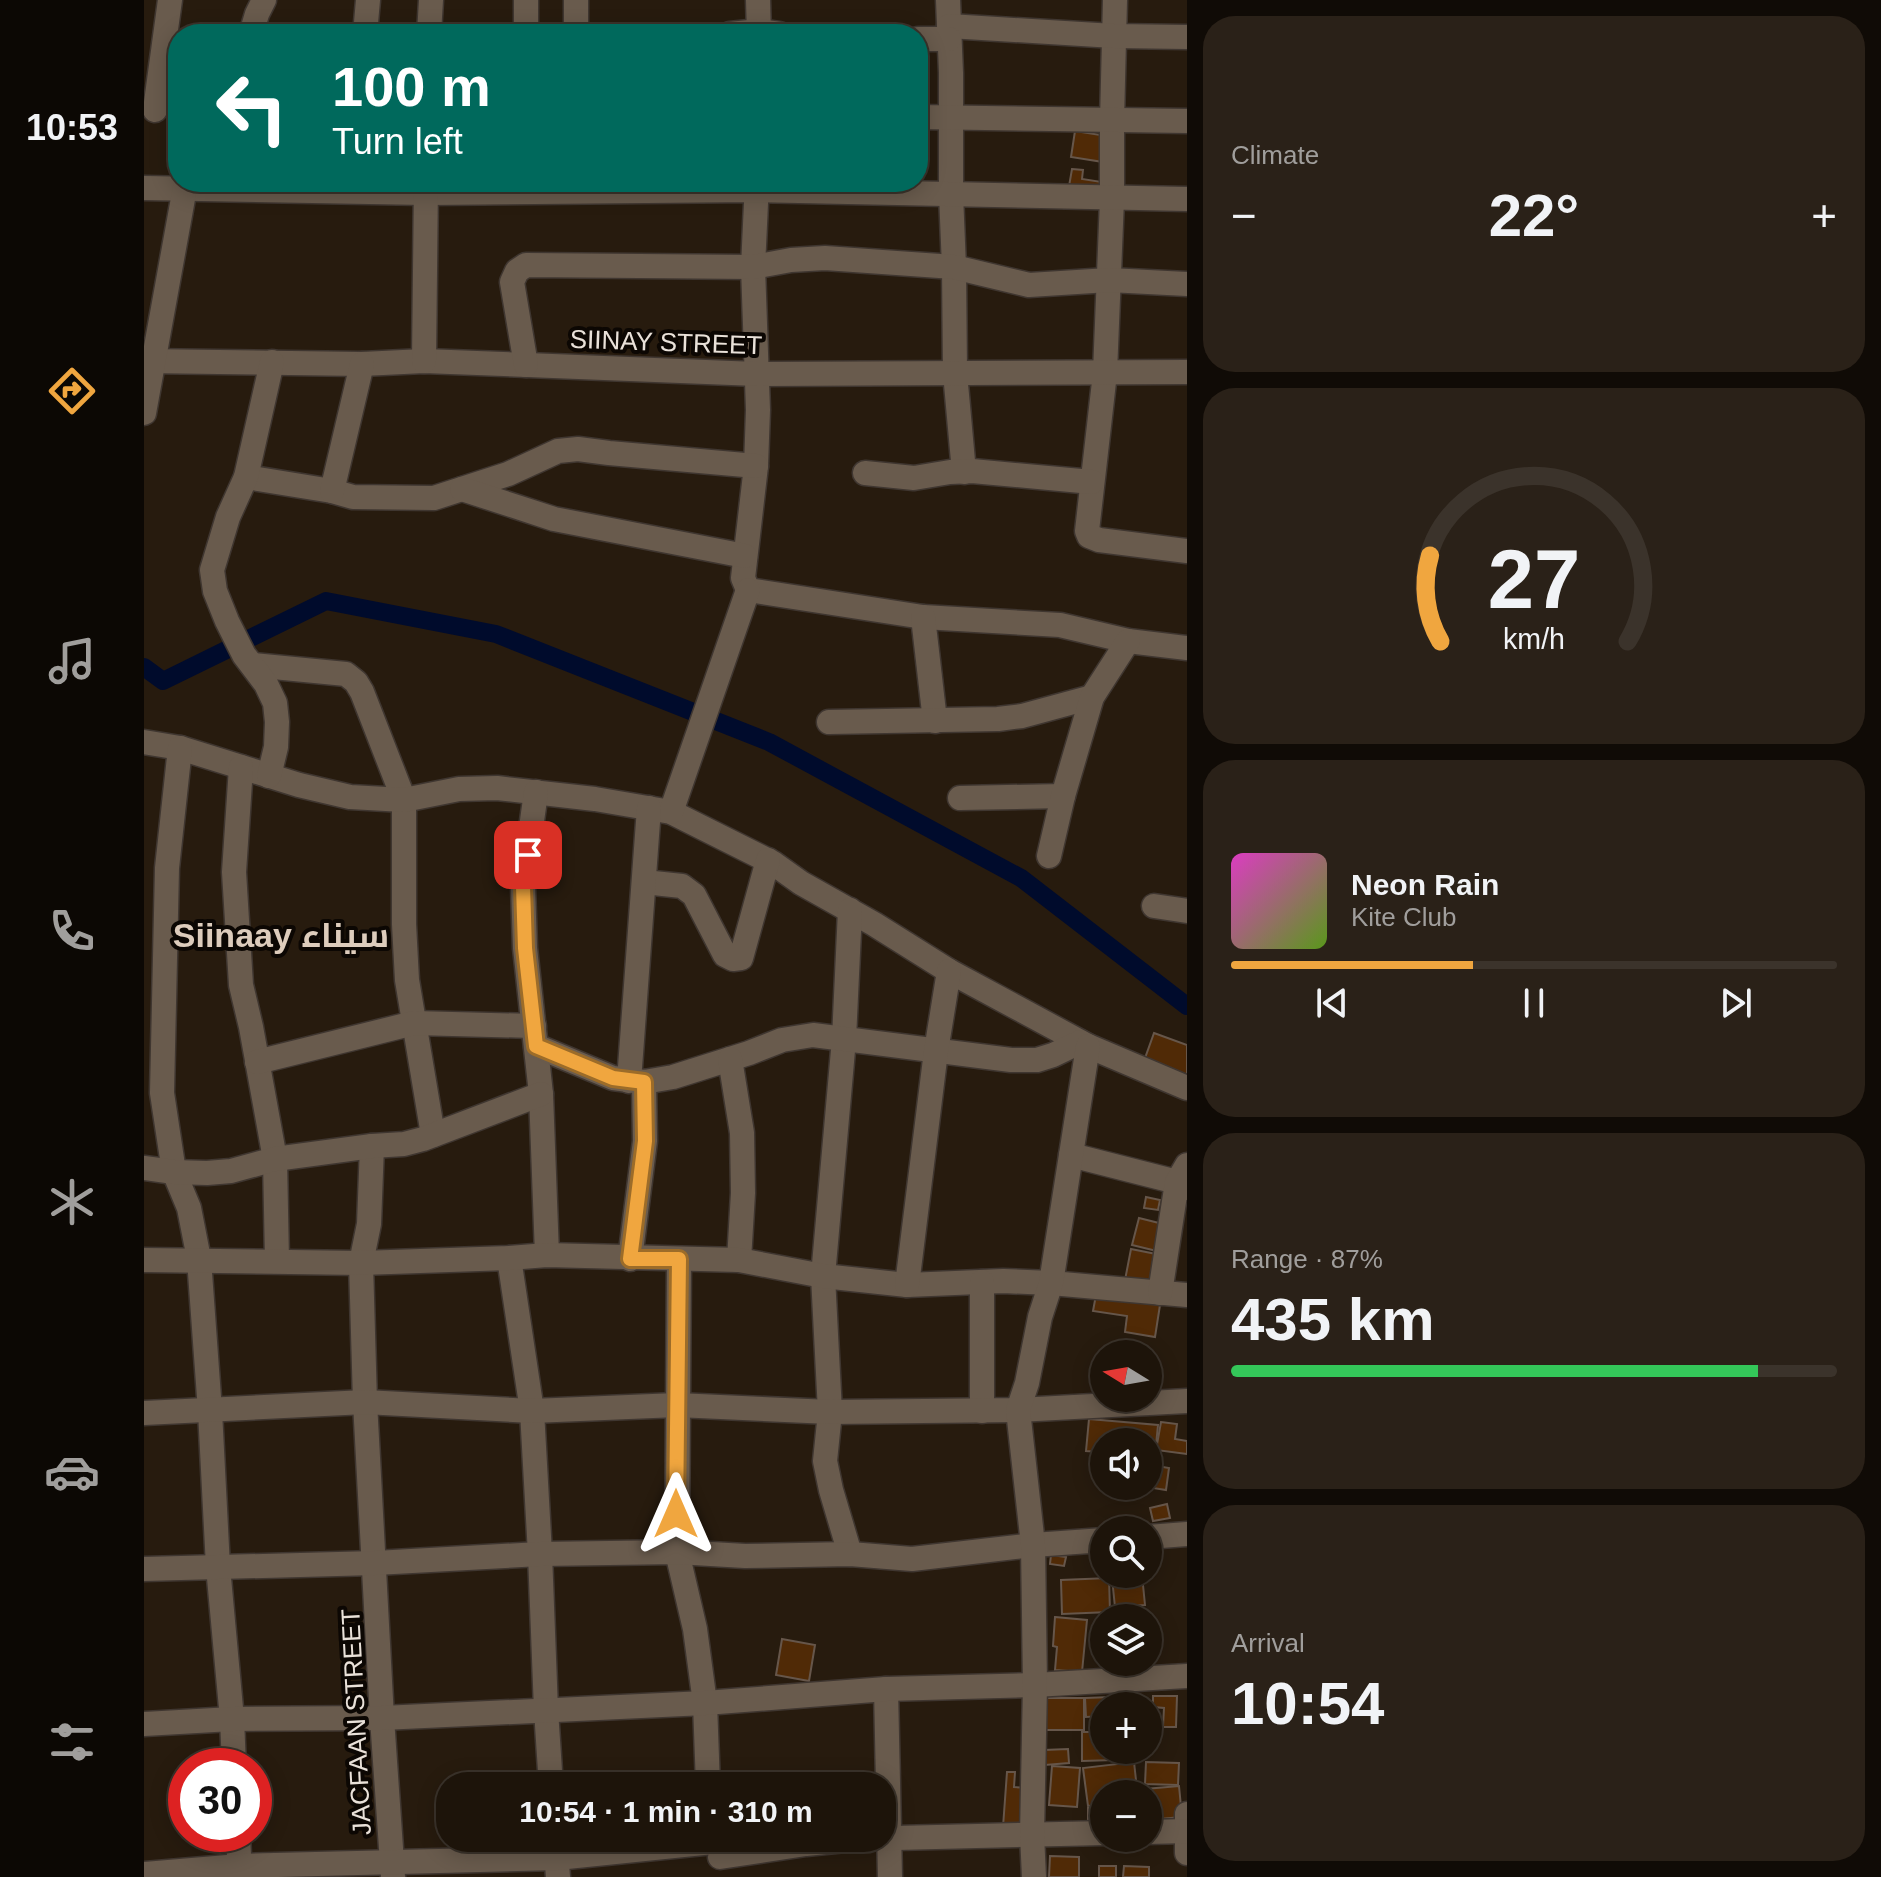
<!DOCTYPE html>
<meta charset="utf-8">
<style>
body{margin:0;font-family:Helvetica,Cairo,sans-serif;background:#2a2118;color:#f1f3f6;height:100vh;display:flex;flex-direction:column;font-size:30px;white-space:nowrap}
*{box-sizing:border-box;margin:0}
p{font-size:26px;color:#a09e9c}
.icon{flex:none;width:44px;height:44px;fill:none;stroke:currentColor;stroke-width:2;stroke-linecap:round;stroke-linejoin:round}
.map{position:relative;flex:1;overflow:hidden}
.details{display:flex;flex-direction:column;gap:16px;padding:16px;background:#100b06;width:694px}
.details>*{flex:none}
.hud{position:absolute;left:24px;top:24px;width:760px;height:168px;border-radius:32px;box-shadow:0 4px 20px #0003,0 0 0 2px #3b332b;background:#00695c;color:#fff;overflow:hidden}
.needle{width:52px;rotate:281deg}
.controls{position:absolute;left:946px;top:1340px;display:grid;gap:16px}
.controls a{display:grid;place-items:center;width:72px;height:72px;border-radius:50%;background:#1d140a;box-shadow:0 4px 20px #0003,0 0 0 2px #3b332b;font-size:40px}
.speed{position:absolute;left:24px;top:1748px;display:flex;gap:16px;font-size:40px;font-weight:700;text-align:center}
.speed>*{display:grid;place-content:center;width:104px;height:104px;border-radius:50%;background:#1d140a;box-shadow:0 4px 20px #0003,0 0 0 2px #3b332b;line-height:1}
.speed .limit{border:12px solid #d22;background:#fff;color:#111}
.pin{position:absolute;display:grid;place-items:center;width:68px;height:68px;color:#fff;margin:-34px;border-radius:16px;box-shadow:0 4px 12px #0006}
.me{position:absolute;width:88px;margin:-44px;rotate:0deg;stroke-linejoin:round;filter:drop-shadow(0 0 6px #0008)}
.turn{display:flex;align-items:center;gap:28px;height:168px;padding:0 32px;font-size:36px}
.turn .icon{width:104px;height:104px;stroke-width:2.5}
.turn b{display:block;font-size:56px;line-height:68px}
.big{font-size:60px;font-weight:700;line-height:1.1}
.details .tile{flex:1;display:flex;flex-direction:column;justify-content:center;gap:12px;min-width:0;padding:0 28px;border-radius:32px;background:#2a2118}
.details .dial{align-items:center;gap:0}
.dial svg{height:208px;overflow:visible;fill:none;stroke:#3b332b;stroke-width:7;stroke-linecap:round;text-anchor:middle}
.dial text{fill:#f1f3f6;stroke:none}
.song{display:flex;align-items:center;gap:24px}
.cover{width:96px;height:96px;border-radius:12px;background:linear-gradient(135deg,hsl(310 70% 55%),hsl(90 70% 35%))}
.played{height:8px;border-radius:4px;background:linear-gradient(90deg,#f0a63f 40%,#3b332b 40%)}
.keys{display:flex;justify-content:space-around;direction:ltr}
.heat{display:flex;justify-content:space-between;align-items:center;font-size:44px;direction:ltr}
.charge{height:12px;border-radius:6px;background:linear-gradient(90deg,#34c759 87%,#3b332b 0)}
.trip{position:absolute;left:292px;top:1772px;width:460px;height:80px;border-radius:32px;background:#1d140a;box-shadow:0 4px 20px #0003,0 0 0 2px #3b332b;font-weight:700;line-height:80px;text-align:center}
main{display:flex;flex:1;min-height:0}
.dock{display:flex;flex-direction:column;width:144px;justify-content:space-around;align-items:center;background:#0c0804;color:#a09e9c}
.dock .icon{width:56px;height:56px}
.dock .selected{color:#f0a63f}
.dock b{font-size:36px;color:#f1f3f6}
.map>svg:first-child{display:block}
</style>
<main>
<nav class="dock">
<b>10:53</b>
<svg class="icon selected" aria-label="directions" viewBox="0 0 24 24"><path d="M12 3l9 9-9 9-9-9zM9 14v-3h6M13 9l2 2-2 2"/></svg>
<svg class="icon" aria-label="music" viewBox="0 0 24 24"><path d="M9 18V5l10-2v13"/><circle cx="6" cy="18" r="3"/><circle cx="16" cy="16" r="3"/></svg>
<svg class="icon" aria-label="phone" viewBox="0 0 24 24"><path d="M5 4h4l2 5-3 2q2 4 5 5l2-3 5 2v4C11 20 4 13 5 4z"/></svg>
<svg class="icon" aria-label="climate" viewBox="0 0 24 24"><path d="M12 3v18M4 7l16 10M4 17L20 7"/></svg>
<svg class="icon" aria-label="car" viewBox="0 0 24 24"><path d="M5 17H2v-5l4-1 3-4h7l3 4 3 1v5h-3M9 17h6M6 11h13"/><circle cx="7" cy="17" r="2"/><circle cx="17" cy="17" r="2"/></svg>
<svg class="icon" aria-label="filters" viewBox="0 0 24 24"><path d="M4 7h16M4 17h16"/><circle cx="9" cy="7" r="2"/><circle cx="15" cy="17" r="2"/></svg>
</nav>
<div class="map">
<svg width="1043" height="1877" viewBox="0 0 1043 1877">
<rect width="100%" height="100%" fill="#271b0e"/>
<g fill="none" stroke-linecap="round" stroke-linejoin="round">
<!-- canal -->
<path stroke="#000b2c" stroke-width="18" d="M0 667 19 681 182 601 352 634 625 742 877 878 1043 1006"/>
</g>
<!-- building -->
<g fill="#502a06" stroke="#66564a" stroke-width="2">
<path d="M931 131 963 136 959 162 927 157Z"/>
<path d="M928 169 939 170 938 179 964 183 961 198 924 192Z"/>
<path d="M1010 1033 1043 1045V1076L1000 1061Z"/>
<path d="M1002 1197 1016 1200 1014 1210 1000 1208Z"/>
<path d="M995 1218 1027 1226 1021 1253 988 1245Z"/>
<path d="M987 1249 1022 1256 1005 1285 981 1280Z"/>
<path d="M952 1295 1016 1305 1011 1337 981 1332 983 1316 949 1311Z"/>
<path d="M945 1419 1014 1425 1011 1455H1004V1442L955 1443V1452L942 1451Z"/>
<path d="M1017 1422 1033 1424 1031 1439 1043 1441V1454L1012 1450Z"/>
<path d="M1013 1466 1025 1468 1022 1490 1009 1488Z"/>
<path d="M1023 1504 1026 1518 1009 1521 1006 1508Z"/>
<path d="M907 1555 922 1557 920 1566 906 1564Z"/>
<path d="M998 1575 1001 1605 971 1607 968 1578Z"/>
<path d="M965 1578 966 1612 918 1614 917 1580Z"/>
<path d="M911 1617 943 1620 938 1672 911 1670 913 1647 909 1646Z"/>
<path d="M638 1639 671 1645 665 1681 632 1675Z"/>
<path d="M995 1696V1706H960V1716L942 1717 941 1698Z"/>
<path d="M1009 1696H1033L1032 1727H1019L1020 1708 1009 1707Z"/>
<rect x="902" y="1698" width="38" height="32"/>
<path d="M938 1732H960V1750H970V1760L938 1761Z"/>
<path d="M924 1749 925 1763 901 1765 900 1750Z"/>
<path d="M972 1750H1001L1000 1757 972 1753Z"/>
<path d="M990 1762 992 1780 984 1781 986 1794H960V1804L944 1806 939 1768Z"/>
<path d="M1002 1762 1035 1763 1034 1785 1001 1784Z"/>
<path d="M908 1766 936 1768 933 1807 905 1805Z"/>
<path d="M863 1772H871L870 1787 885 1788 882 1828 859 1827Z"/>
<path d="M1035 1786 1038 1817 1004 1820V1794H1001V1789Z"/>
<path d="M944 1808H960V1819L944 1820Z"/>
<path d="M906 1856 935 1857V1877H905Z"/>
<rect x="955" y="1866" width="17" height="11"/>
<path d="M980 1866 1005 1867V1877H979Z"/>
</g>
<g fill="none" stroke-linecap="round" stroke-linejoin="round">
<defs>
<g id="minor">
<path d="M382 0V34"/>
<path d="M432 0V34"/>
<path d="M614 0 615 34"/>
<path d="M804 0 807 73V194L810 267 811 373 820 472"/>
<path d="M971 0 968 121V199L961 373 943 531 945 536 955 540 1043 551"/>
<path d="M805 26 970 36 1043 37"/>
<path d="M107 34 113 14 120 0"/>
<path d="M221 34 224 0"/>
<path d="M285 34 287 0"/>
<path d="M586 34 615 31 636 34"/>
<path d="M774 39H805"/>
<path d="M11 110 26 0"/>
<path d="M774 117 1043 121"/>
<path d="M613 182 609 267 614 410 612 466 599 578 604 590 779 617 916 625 984 641 1043 648"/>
<path d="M0 188 282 193 612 190 1043 199"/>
<path d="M0 361 218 364 280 361 613 374 1043 372"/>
<path d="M280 361 282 182"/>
<path d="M382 365 368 282 373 271 382 265 609 267 647 260 681 258 810 267 885 285 965 280 1043 284"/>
<path d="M0 413 42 182"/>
<path d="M721 473 770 478 806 472 828 471 948 482"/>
<path d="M102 477 188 491 209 497 290 498 364 474 414 451 434 449 465 453 612 466"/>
<path d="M318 489 410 519 601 556"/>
<path d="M188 491 218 364"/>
<path d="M779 617 791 721"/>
<path d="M109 665 202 674 212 682 218 692 260 800V924L263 980 289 1135"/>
<path d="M685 722 854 719 878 716 948 697"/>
<path d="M0 742 36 748 155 785 206 797 260 800 315 789 353 788 451 799 527 812 629 863 657 883 730 924 805 971 944 1046 1043 1088"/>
<path d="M36 748 23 868 18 1093 30 1172 45 1208 55 1259 66 1411 74 1567 88 1719 90 1766"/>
<path d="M97 767 90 872 97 985 107 1027 131 1159 133 1261"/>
<path d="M125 776 132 747 133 722 131 703 122 684 100 655 83 621 71 591 68 570 84 517 102 477 128 362"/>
<path d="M392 792 379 886 381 948 397 1094 403 1255"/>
<path d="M816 798 919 796"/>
<path d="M527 812 604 590"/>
<path d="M905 856 919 796 948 697 984 641"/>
<path d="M500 882 538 886 550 895 581 955 589 959 597 958 624 860"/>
<path d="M1010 906 1043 911"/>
<path d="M706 910 700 1039 679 1276 686 1412 681 1461 687 1490 706 1554"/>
<path d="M392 1046 469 1078 500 1082 529 1077 605 1053 638 1040 669 1035 867 1060H893L909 1055 936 1042"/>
<path d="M586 1059 598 1133 599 1193 595 1260"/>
<path d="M113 1062 270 1023 390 1026"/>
<path d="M485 1081 505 808"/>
<path d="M228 1146 225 1224 217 1263 221 1402 238 1718 249 1877"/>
<path d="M927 1155 1033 1182 1043 1188"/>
<path d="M0 1168 30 1172 63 1173 87 1171 131 1159 228 1146 260 1144 279 1139 397 1094"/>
<path d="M365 1258 388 1411 396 1554 402 1710 407 1786"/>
<path d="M486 1259 501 1141 500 1082"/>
<path d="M535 1259 533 1552 551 1629 561 1703 564 1786"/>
<path d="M0 1260 217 1263 365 1258 403 1255 595 1260 679 1276 763 1285 859 1281 907 1283 1043 1295"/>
<path d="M763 1285 792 1051 805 971"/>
<path d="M1016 1293 1033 1182 1043 1165"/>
<path d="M838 1411V1282"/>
<path d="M0 1413 221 1402 388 1411 533 1405 686 1412 874 1410 1043 1401"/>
<path d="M1004 1537 1043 1534"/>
<path d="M0 1569 231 1563 396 1554 533 1552 601 1556 706 1554 768 1559 889 1545 960 1540"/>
<path d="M742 1689 746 1877"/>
<path d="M0 1724 88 1719 238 1718 561 1703 742 1689 891 1685 1043 1676"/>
<path d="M1043 1814V1853"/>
<path d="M1004 1832 1043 1831"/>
<path d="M94 1834 96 1877"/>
<path d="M411 1838 414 1877"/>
<path d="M576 1857 662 1844 711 1839 960 1833"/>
<path d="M0 1874 95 1866 413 1858 569 1842"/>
<path d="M890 1877 888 1835 891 1685 889 1545 874 1410 883 1383 896 1317 907 1283 944 1046"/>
</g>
</defs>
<!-- minor casing -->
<use href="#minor" stroke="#3f3630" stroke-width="27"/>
<!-- minor -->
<use href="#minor" stroke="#695b4d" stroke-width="24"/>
</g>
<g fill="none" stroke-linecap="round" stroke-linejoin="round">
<defs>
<path id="route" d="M384 855 379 886 381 948 392 1046 469 1078 500 1082 501 1141 486 1259H535L532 1514"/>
</defs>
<!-- route casing -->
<use href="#route" stroke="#9c6c29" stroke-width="20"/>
<!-- route -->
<use href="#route" stroke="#f0a63f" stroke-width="14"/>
</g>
<g text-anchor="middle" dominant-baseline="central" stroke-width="8" stroke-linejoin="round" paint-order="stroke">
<!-- street labels -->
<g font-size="26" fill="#e9e1d9" stroke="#0c0703">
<text transform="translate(522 342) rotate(2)">SIINAY STREET</text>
<text transform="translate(212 1722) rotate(-93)">JACFAAN STREET</text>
</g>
<!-- district labels -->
<g font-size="34" font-weight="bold" fill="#ddccbc" stroke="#0c0703">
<text x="137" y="935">Siinaay سيناء</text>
</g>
</g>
</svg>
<div class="controls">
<a><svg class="needle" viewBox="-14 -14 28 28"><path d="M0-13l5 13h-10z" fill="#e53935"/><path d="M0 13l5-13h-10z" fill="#a09e9c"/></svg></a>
<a><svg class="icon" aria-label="sound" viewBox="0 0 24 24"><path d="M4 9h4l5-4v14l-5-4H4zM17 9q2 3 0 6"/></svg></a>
<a><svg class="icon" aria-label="search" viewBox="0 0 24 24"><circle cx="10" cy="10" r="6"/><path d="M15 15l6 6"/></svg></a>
<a><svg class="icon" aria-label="layers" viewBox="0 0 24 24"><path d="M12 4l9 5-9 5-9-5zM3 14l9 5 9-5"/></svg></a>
<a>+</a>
<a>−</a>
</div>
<div class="speed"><div class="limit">30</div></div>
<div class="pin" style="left:384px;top:855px;background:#d93025"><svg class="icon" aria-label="arrive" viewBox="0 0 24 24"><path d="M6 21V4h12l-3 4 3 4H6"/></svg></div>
<svg class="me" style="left:532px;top:1514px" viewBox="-20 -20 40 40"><path d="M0-17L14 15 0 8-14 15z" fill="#f0a63f" stroke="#fff" stroke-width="4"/></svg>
<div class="trip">10:54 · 1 min · 310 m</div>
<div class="hud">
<div class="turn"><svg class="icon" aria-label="left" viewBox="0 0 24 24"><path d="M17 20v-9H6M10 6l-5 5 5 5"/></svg><div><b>100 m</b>Turn left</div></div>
</div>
</div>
<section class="details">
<div class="tile"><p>Climate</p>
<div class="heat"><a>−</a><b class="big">22°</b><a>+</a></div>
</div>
<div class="tile dial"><svg viewBox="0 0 100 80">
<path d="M14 69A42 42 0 1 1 86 69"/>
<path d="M14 69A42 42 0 0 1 10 36" stroke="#f0a63f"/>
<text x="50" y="56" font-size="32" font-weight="700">27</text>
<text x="50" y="72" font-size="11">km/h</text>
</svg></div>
<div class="tile">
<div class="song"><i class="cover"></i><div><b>Neon Rain</b><p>Kite Club</p></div></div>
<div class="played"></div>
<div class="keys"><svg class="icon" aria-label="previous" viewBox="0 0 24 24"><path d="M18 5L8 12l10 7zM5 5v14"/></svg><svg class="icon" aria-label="pause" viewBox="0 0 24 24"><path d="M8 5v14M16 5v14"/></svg><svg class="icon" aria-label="next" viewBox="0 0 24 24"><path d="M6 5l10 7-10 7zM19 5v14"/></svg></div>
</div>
<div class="tile"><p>Range · 87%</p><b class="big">435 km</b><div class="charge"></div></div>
<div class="tile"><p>Arrival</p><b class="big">10:54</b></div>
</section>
</main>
